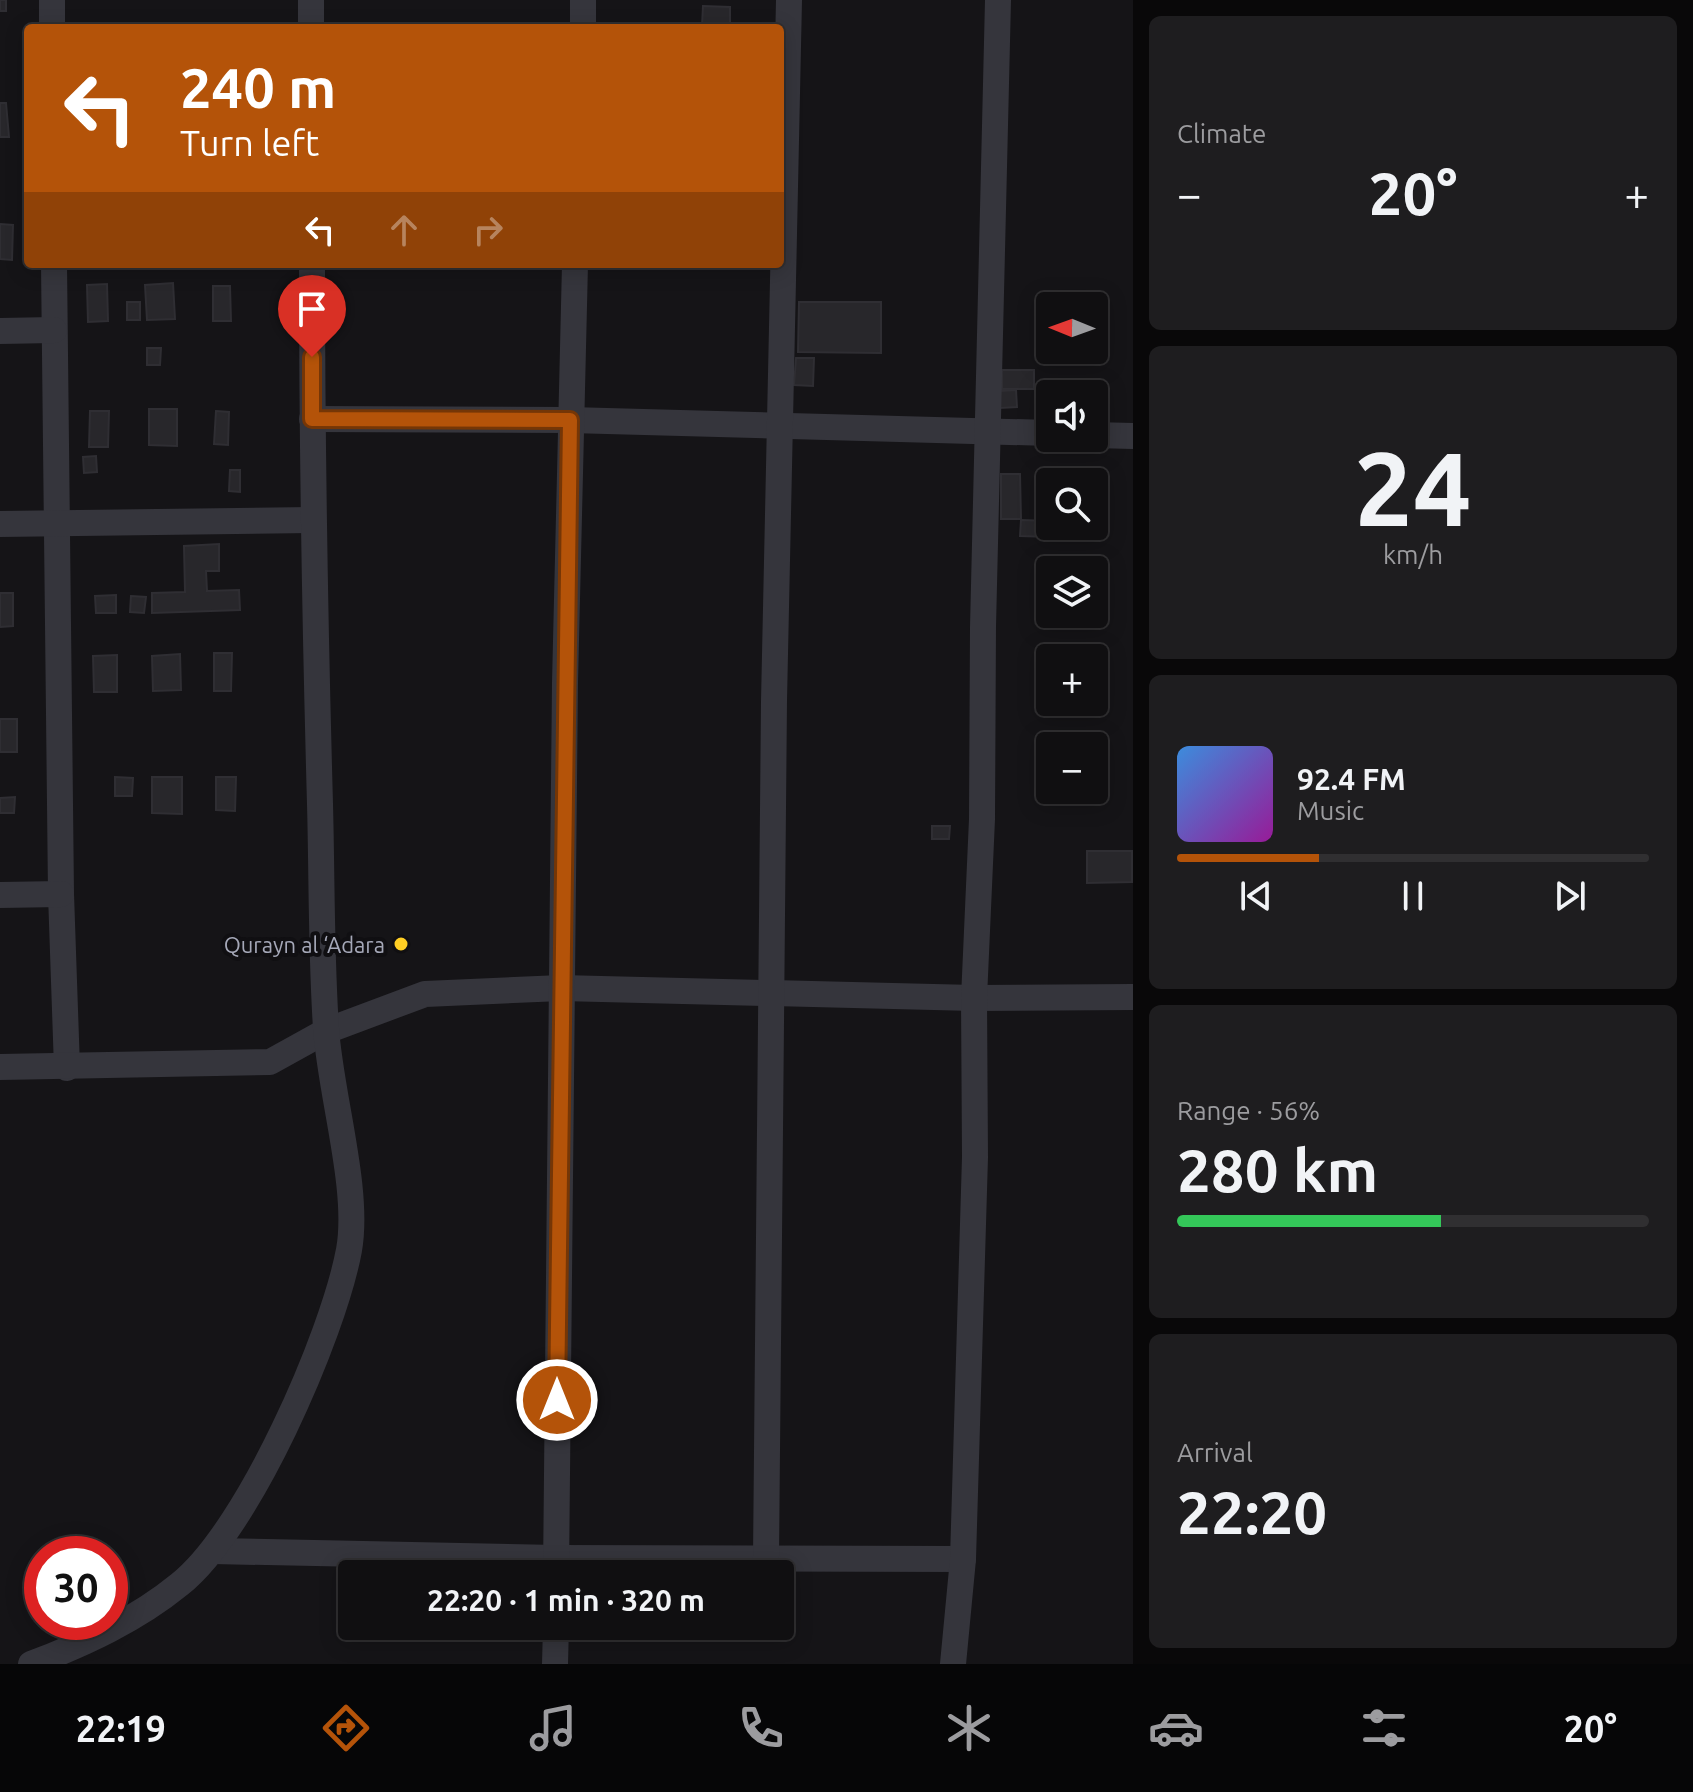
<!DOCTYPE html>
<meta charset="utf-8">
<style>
body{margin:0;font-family:Ubuntu,sans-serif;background:#1e1d1f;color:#f1f3f6;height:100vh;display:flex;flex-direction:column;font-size:30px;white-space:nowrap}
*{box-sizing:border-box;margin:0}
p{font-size:26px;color:#9c9c9f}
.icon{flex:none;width:44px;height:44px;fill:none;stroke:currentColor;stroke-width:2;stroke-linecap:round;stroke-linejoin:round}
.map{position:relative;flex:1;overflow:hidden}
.drawer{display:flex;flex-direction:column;gap:16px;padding:16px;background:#090809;width:560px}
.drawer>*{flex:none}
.top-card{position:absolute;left:24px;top:24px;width:760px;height:244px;border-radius:8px;box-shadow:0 4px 20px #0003,0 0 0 2px #302f31;background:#b45309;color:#fff;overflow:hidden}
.needle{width:52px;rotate:271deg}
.buttons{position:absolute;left:1036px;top:292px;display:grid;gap:16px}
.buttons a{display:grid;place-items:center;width:72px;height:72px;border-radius:8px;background:#100f11;box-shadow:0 4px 20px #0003,0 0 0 2px #302f31;font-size:40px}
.speed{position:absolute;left:24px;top:1536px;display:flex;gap:16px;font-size:40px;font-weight:700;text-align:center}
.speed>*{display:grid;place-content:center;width:104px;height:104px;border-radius:50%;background:#100f11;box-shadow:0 4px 20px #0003,0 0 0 2px #302f31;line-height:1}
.speed .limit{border:12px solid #d22;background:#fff;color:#111}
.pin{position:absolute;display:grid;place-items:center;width:68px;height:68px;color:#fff;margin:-82px -34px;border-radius:50% 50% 50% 0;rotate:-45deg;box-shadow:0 0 8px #0007}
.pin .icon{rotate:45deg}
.me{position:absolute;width:88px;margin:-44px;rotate:0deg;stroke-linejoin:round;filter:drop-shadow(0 0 6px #0008)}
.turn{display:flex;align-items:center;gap:28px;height:168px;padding:0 24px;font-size:36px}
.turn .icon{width:104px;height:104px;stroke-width:2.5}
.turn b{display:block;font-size:56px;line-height:68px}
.lanes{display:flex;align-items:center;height:76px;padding:0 24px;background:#0003;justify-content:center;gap:40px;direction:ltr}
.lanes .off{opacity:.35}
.big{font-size:60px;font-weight:700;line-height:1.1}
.drawer .tile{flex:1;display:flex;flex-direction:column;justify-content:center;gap:12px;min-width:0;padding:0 28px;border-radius:12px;background:#1e1d1f}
.drawer .dial{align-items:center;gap:0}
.dial b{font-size:104px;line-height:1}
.song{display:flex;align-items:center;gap:24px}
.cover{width:96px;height:96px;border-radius:12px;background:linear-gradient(135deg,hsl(210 70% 55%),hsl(300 70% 35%))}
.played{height:8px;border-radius:4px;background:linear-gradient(90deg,#b45309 30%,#302f31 30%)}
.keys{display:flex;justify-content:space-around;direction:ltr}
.heat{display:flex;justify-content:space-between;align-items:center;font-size:44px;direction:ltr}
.charge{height:12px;border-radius:6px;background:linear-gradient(90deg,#34c759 56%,#302f31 0)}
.trip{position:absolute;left:338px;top:1560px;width:456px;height:80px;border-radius:8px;background:#100f11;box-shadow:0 4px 20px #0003,0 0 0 2px #302f31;font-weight:700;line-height:80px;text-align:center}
.tab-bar{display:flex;height:128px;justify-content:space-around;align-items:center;background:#060607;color:#9c9c9f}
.tab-bar .icon{width:56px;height:56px}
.tab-bar .selected{color:#b45309}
.tab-bar b{font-size:36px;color:#f1f3f6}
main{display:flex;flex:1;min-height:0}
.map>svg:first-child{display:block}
</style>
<main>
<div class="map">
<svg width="1133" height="1664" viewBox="0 0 1133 1664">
<rect width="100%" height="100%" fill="#151417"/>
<!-- building -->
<g fill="#28272b" stroke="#2f2e33" stroke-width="2">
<rect x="0" y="0" width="6" height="11"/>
<path d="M703 6 730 7V28L702 26Z"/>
<path d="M0 103H6L9 137H0Z"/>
<path d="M0 224 13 225 12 260 0 259Z"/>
<path d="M173 283 175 319 147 320 145 285Z"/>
<path d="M107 284 108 321 88 322 87 285Z"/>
<path d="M213 286H230L231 321H213Z"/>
<rect x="127" y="302" width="13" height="18"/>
<path d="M799 302H881V353L798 352Z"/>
<path d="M147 348H161L160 365H147Z"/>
<path d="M796 358H814L813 386 794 385Z"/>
<rect x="1002" y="370" width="32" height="19"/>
<path d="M1016 390 1017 407 1000 408V391Z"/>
<path d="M149 409H177V446L149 445Z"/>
<path d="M90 411H109L108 447H89Z"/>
<path d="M216 411 229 412 228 445 214 444Z"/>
<path d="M96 456 97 472 84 473 83 457Z"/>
<path d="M230 470H240V492L229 491Z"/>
<path d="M1001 474H1020L1021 519H1001Z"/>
<path d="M1021 520 1050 521V526H1085V538L1020 536Z"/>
<path d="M219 544V571H206L207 591 239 590 240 610 152 613V593L185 592 184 546Z"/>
<path d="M0 593H13V626L0 627Z"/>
<path d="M116 595V613H96L95 596Z"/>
<path d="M131 596 146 597 144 613 130 612Z"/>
<path d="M214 653H232L231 691H214Z"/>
<path d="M180 654 181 690 153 691 152 656Z"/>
<path d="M117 655V692H94L93 656Z"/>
<rect x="0" y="719" width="17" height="33"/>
<path d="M115 777 133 778 132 796H115Z"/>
<path d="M152 777H182V814L152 813Z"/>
<path d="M216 777H236L235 811 216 810Z"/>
<path d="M15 797 14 813H0V798Z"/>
<path d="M932 826H950L949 839H932Z"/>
<path d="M1087 851H1132V882L1087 883Z"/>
</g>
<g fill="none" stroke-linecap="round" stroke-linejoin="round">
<!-- minor -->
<g stroke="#35353c" stroke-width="26">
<path d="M52 0V28"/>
<path d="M311 0V28"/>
<path d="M583 28V0"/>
<path d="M54 264 61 894 67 1068"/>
<path d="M0 331 54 330"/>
<path d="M312 419 570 420 1050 433"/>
<path d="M1094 435 1133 436"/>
<path d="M0 524 312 520"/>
<path d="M0 895 61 894"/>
<path d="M0 1067 270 1062 326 1031 425 994 561 988 974 998 1133 997"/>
<path d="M213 1551 556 1558 963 1559"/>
<path d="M766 1558 774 701 789 0"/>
<path d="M556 1574 565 683 575 264"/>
<path d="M31 1664C84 1644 136 1620 180 1584 248 1530 333 1336 349 1250 360 1189 330 1093 326 1028 321 954 322 879 320 804 315 624 312 444 312 264"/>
<path d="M555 1664 556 1626"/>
<path d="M953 1664 963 1559 975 1157 974 998 982 819 983 627 998 0"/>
</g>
</g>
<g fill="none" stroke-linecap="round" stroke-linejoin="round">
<defs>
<path id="route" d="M312 357V419L570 420 557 1400"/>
</defs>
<!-- route casing -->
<use href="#route" stroke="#753606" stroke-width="20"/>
<!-- route -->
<use href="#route" stroke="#b45309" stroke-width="14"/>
</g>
<!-- markers -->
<circle fill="#ffce24" stroke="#100f12" stroke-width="3" cx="401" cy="944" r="8"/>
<g text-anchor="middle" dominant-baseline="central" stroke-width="8" stroke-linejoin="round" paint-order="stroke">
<!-- poi labels -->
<g font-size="22" fill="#a5a8b8" stroke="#100f12" text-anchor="end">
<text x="385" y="944">Qurayn al ‘Adara</text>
</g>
</g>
</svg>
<div class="buttons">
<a><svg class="needle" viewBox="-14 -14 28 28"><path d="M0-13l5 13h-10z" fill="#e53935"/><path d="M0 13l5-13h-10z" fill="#9c9c9f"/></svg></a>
<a><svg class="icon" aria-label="sound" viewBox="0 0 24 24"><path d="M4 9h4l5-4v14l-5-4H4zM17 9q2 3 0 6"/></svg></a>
<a><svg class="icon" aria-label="search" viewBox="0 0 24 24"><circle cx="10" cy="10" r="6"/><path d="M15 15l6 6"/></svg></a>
<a><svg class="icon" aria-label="layers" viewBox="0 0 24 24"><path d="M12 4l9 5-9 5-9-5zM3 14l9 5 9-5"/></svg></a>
<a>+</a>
<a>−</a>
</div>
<div class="speed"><div class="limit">30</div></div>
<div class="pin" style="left:312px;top:357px;background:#d93025"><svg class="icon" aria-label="arrive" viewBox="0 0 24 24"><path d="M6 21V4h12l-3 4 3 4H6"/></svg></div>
<svg class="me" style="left:557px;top:1400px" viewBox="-20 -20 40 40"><circle r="17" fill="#b45309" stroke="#fff" stroke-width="3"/><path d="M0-11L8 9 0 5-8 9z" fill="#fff"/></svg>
<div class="trip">22:20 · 1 min · 320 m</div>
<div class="top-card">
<div class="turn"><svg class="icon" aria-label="left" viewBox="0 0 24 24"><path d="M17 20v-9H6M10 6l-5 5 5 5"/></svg><div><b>240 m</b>Turn left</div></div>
<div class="lanes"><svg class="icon" aria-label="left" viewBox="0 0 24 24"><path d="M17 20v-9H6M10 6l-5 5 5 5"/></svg><svg class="icon off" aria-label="ahead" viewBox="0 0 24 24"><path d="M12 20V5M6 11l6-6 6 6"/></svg><svg class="icon off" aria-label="right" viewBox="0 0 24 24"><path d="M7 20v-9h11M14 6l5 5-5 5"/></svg></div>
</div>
</div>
<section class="drawer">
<div class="tile"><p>Climate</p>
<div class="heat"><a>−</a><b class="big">20°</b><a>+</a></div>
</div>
<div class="tile dial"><b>24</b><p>km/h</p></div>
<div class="tile">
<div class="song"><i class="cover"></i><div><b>92.4 FM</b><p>Music</p></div></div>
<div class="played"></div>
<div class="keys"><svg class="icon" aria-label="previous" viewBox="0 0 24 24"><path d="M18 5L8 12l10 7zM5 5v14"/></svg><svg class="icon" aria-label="pause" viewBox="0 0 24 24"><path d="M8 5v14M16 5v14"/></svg><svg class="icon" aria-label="next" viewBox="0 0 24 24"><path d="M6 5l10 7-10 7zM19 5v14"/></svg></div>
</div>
<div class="tile"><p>Range · 56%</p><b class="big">280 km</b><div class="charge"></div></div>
<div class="tile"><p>Arrival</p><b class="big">22:20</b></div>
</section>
</main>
<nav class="tab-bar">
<b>22:19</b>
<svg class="icon selected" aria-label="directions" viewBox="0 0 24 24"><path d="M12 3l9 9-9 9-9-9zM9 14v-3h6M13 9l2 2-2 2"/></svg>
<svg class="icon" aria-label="music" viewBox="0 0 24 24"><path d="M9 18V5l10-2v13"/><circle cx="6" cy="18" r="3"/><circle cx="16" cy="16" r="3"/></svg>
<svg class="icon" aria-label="phone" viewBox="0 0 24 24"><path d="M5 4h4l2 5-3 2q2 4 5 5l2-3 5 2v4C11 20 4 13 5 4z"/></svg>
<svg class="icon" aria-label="climate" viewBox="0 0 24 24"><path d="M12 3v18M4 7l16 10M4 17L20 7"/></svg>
<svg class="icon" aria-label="car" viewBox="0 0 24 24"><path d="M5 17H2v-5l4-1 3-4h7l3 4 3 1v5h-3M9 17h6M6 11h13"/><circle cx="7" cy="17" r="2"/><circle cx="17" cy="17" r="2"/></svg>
<svg class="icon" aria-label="filters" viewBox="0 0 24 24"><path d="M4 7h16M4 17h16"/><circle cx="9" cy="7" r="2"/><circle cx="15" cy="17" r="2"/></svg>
<b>20°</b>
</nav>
